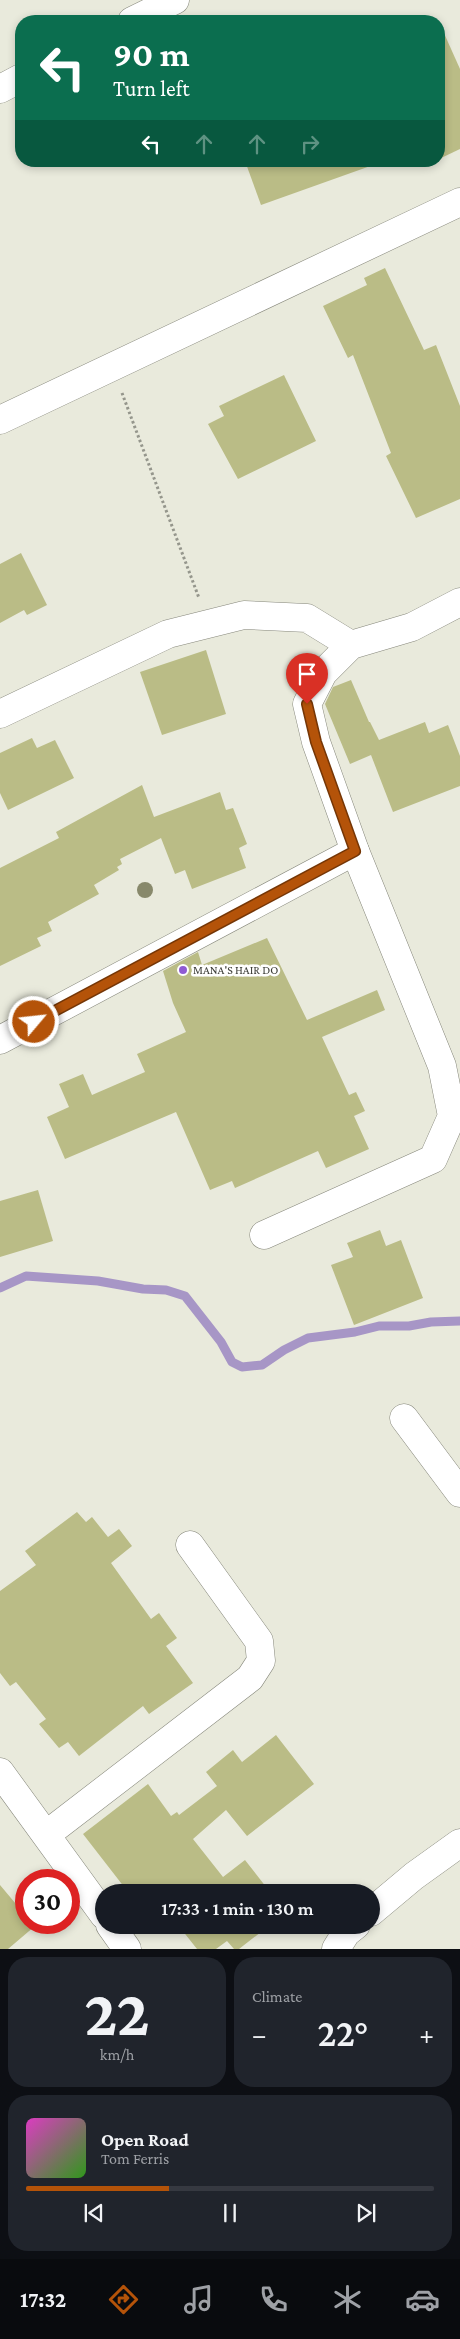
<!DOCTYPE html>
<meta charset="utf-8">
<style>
body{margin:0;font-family:"Crimson Pro",serif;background:#20242c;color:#f1f3f6;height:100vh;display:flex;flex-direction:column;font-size:19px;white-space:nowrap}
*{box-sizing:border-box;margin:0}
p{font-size:16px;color:#9ea1a6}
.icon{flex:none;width:28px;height:28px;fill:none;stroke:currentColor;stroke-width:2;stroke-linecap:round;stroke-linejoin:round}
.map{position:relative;height:1949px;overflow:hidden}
.drawer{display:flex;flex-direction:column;gap:8px;padding:8px;background:#0d0f14;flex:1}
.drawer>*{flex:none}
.top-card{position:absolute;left:15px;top:15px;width:430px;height:152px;border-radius:20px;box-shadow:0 2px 8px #0003;background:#0b6e4f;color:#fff;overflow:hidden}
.speed{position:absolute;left:15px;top:1869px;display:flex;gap:10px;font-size:25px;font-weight:700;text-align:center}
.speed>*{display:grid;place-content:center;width:65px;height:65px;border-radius:50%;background:#171b24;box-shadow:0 2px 8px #0003;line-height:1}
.speed .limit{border:8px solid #d22;background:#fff;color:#111}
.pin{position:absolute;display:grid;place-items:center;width:42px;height:42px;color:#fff;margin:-51px -21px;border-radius:50% 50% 50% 0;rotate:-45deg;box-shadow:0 0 5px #0007}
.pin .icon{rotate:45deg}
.me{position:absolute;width:55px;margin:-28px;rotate:62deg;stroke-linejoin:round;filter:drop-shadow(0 0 4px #0008)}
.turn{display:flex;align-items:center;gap:18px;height:105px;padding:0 15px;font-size:22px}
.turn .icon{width:65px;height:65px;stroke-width:2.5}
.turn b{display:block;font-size:35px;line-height:42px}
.lanes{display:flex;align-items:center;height:48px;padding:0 15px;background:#0003;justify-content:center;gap:25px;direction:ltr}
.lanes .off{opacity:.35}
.big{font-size:38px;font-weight:600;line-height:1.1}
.drawer .widget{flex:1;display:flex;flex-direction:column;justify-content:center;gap:8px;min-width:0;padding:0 18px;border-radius:20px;background:#20242c}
.drawer .dial{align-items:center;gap:0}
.dial b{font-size:65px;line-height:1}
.song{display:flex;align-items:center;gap:15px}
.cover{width:60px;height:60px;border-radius:8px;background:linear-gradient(135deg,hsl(310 70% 55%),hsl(110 70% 35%))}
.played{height:5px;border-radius:2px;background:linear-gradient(90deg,#b45309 35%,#363941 35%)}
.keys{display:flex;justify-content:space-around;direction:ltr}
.heat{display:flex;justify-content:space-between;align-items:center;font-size:28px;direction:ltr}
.drawer .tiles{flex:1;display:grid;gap:8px;grid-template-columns:1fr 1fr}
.widget:last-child{grid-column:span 2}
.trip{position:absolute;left:95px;top:1884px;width:285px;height:50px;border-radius:25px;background:#171b24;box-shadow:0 2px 8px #0003;font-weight:600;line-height:50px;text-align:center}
.menu{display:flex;height:80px;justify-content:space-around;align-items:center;background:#090b0e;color:#9ea1a6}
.menu .icon{width:35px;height:35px}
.menu .current{color:#b45309}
.menu b{font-size:22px;color:#f1f3f6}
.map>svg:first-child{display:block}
</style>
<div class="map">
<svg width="460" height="1949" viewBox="0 0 460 1949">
<rect width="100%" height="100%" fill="#e9eadc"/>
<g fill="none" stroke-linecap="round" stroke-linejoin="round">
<!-- stream -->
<path stroke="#a796c6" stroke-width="9" d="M0 1288 26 1276 98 1281 143 1289 166 1290 185 1296 221 1342 232 1362 242 1367 262 1365 284 1350 308 1338 355 1332 379 1326H409L431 1322 460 1321"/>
</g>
<!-- building -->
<g fill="#babc86">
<path d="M439 22 460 69V149L439 159Z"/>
<path d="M245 161H375L376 164 261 205Z"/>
<path d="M385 268 424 350 436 345 460 406V499L416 518 386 456 391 453 353 355 348 358 323 306 367 285 364 278Z"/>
<path d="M284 375 316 441 238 479 208 424 224 416 219 406Z"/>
<path d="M21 553 47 605 27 615 24 610 0 623V564Z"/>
<path d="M206 650 226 714 162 735 140 672Z"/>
<path d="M351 680 369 722H370L379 740 425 722 429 733 448 725 460 756V786L393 812 371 755 350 764 325 704 333 687Z"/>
<path d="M32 738 37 748 55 740 74 778 8 810 0 793V753Z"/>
<path d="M142 785 154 817 220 792 226 810 233 808 247 844 239 848 246 868 192 889 185 870 175 874 161 838 120 859 122 864 117 867 119 870 94 885 99 894 48 922 52 931 37 938 41 946 0 966V868L59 838 56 832Z"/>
<path d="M267 938 307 1020 377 990 385 1010 322 1037 349 1095 356 1092 365 1111 354 1116 369 1149 326 1168 318 1151 235 1188 232 1181 210 1190 176 1112 65 1159 47 1117 69 1107 59 1084 83 1074 92 1095 145 1072 137 1054 186 1032 173 1003 163 971 198 952 202 965Z"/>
<path d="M38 1190 53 1241 0 1257V1201Z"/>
<path d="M380 1230 386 1246 401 1240 423 1298 354 1325 331 1265 353 1257 347 1243Z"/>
<path d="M77 1512 86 1522 92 1517 108 1537 119 1529 132 1546 111 1563 151 1619 159 1613 177 1638 166 1646 193 1683 149 1714 143 1706 79 1756 68 1742 59 1748 39 1724 46 1719 16 1682 10 1686 0 1673V1591L36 1565 25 1551Z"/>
<path d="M276 1735 314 1784 247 1836 226 1810 193 1839 223 1877 245 1860 270 1892H128L83 1834 148 1784 171 1816 177 1812 179 1815 217 1786 206 1772 233 1750 242 1762Z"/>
<path d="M0 1885 26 1916V1922H32L35 1926 8 1949H0Z"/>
<path d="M178 1925H270L239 1949H234L227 1941 216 1949H197Z"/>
</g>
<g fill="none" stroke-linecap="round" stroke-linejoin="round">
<defs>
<g id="minor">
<path d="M132 21 175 0"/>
<path d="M0 89 21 78"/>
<path d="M0 420 460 202"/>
<path d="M0 714 168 634 244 615 307 618 351 645"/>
<path d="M0 1040 355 851"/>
<path d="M264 1235 433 1159 452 1116 442 1066 355 851 316 742 307 704 323 673 351 645 412 627 460 602"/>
<path d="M404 1418 460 1493"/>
<path d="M0 1772 104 1915"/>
<path d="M47 1834 250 1678 261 1661 259 1641 190 1545"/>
<path d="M371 1912 414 1876 460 1843"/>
<path d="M110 1925 127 1949"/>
<path d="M336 1949 346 1933 356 1925"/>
</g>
</defs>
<!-- minor casing -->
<use href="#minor" stroke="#86877b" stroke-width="29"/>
<!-- path -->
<path stroke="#95968c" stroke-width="3" stroke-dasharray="2.5 2.5" stroke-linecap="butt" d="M122 393 199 598"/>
<!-- minor -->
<use href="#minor" stroke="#fff" stroke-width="28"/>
</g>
<!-- trees -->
<circle fill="#88896b" cx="145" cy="890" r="8"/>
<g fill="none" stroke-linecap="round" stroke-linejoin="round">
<defs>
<path id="route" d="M34 1022 355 851 316 742 307 704"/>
</defs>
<!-- route casing -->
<use href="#route" stroke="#753606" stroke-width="12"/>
<!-- route -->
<use href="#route" stroke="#b45309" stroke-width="9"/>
</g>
<!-- markers -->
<circle fill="#8f5bd3" stroke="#fff" stroke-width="2" cx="183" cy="970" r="5"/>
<g text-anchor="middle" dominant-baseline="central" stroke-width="5" stroke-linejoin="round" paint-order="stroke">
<!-- poi labels -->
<g font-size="12" fill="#3a3b35" stroke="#fff" text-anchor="start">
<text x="193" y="970">MANA'S HAIR DO</text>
</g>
</g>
</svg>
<div class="speed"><div class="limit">30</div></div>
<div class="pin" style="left:307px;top:704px;background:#d93025"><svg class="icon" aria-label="arrive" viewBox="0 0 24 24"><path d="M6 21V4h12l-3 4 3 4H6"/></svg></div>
<svg class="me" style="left:34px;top:1022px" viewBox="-20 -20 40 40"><circle r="17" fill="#b45309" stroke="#fff" stroke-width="3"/><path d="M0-11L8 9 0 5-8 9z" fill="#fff"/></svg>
<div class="trip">17:33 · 1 min · 130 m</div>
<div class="top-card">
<div class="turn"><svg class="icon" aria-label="left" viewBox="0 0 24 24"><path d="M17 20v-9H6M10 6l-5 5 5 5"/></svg><div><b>90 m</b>Turn left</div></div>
<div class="lanes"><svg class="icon" aria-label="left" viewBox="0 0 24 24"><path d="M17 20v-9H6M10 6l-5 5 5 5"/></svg><svg class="icon off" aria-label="ahead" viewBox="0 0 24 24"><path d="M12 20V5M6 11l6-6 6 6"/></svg><svg class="icon off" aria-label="ahead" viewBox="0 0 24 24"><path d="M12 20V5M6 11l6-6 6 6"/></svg><svg class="icon off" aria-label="right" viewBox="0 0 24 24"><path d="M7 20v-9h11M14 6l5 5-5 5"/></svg></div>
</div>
</div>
<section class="drawer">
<div class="tiles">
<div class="widget dial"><b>22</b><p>km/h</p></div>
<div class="widget"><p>Climate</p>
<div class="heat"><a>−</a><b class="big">22°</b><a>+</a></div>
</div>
<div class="widget">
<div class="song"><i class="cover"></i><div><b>Open Road</b><p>Tom Ferris</p></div></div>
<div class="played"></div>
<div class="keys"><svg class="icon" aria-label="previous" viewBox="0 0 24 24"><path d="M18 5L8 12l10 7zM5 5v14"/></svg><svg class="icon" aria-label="pause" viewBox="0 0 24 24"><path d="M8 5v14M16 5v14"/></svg><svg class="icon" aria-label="next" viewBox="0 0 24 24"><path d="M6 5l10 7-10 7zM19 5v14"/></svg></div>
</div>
</div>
</section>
<nav class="menu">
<b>17:32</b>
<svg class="icon current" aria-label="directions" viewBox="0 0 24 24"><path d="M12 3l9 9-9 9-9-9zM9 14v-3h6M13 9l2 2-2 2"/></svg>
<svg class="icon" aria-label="music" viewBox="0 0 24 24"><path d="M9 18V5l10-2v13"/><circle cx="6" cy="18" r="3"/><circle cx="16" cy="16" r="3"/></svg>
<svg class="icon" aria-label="phone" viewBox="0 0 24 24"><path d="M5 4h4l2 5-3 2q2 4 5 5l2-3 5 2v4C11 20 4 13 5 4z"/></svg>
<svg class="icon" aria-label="climate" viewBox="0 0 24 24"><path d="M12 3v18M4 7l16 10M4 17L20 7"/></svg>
<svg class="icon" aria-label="car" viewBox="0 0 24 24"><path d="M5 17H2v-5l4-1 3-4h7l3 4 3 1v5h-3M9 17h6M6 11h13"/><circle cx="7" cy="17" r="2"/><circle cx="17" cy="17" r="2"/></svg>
</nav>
